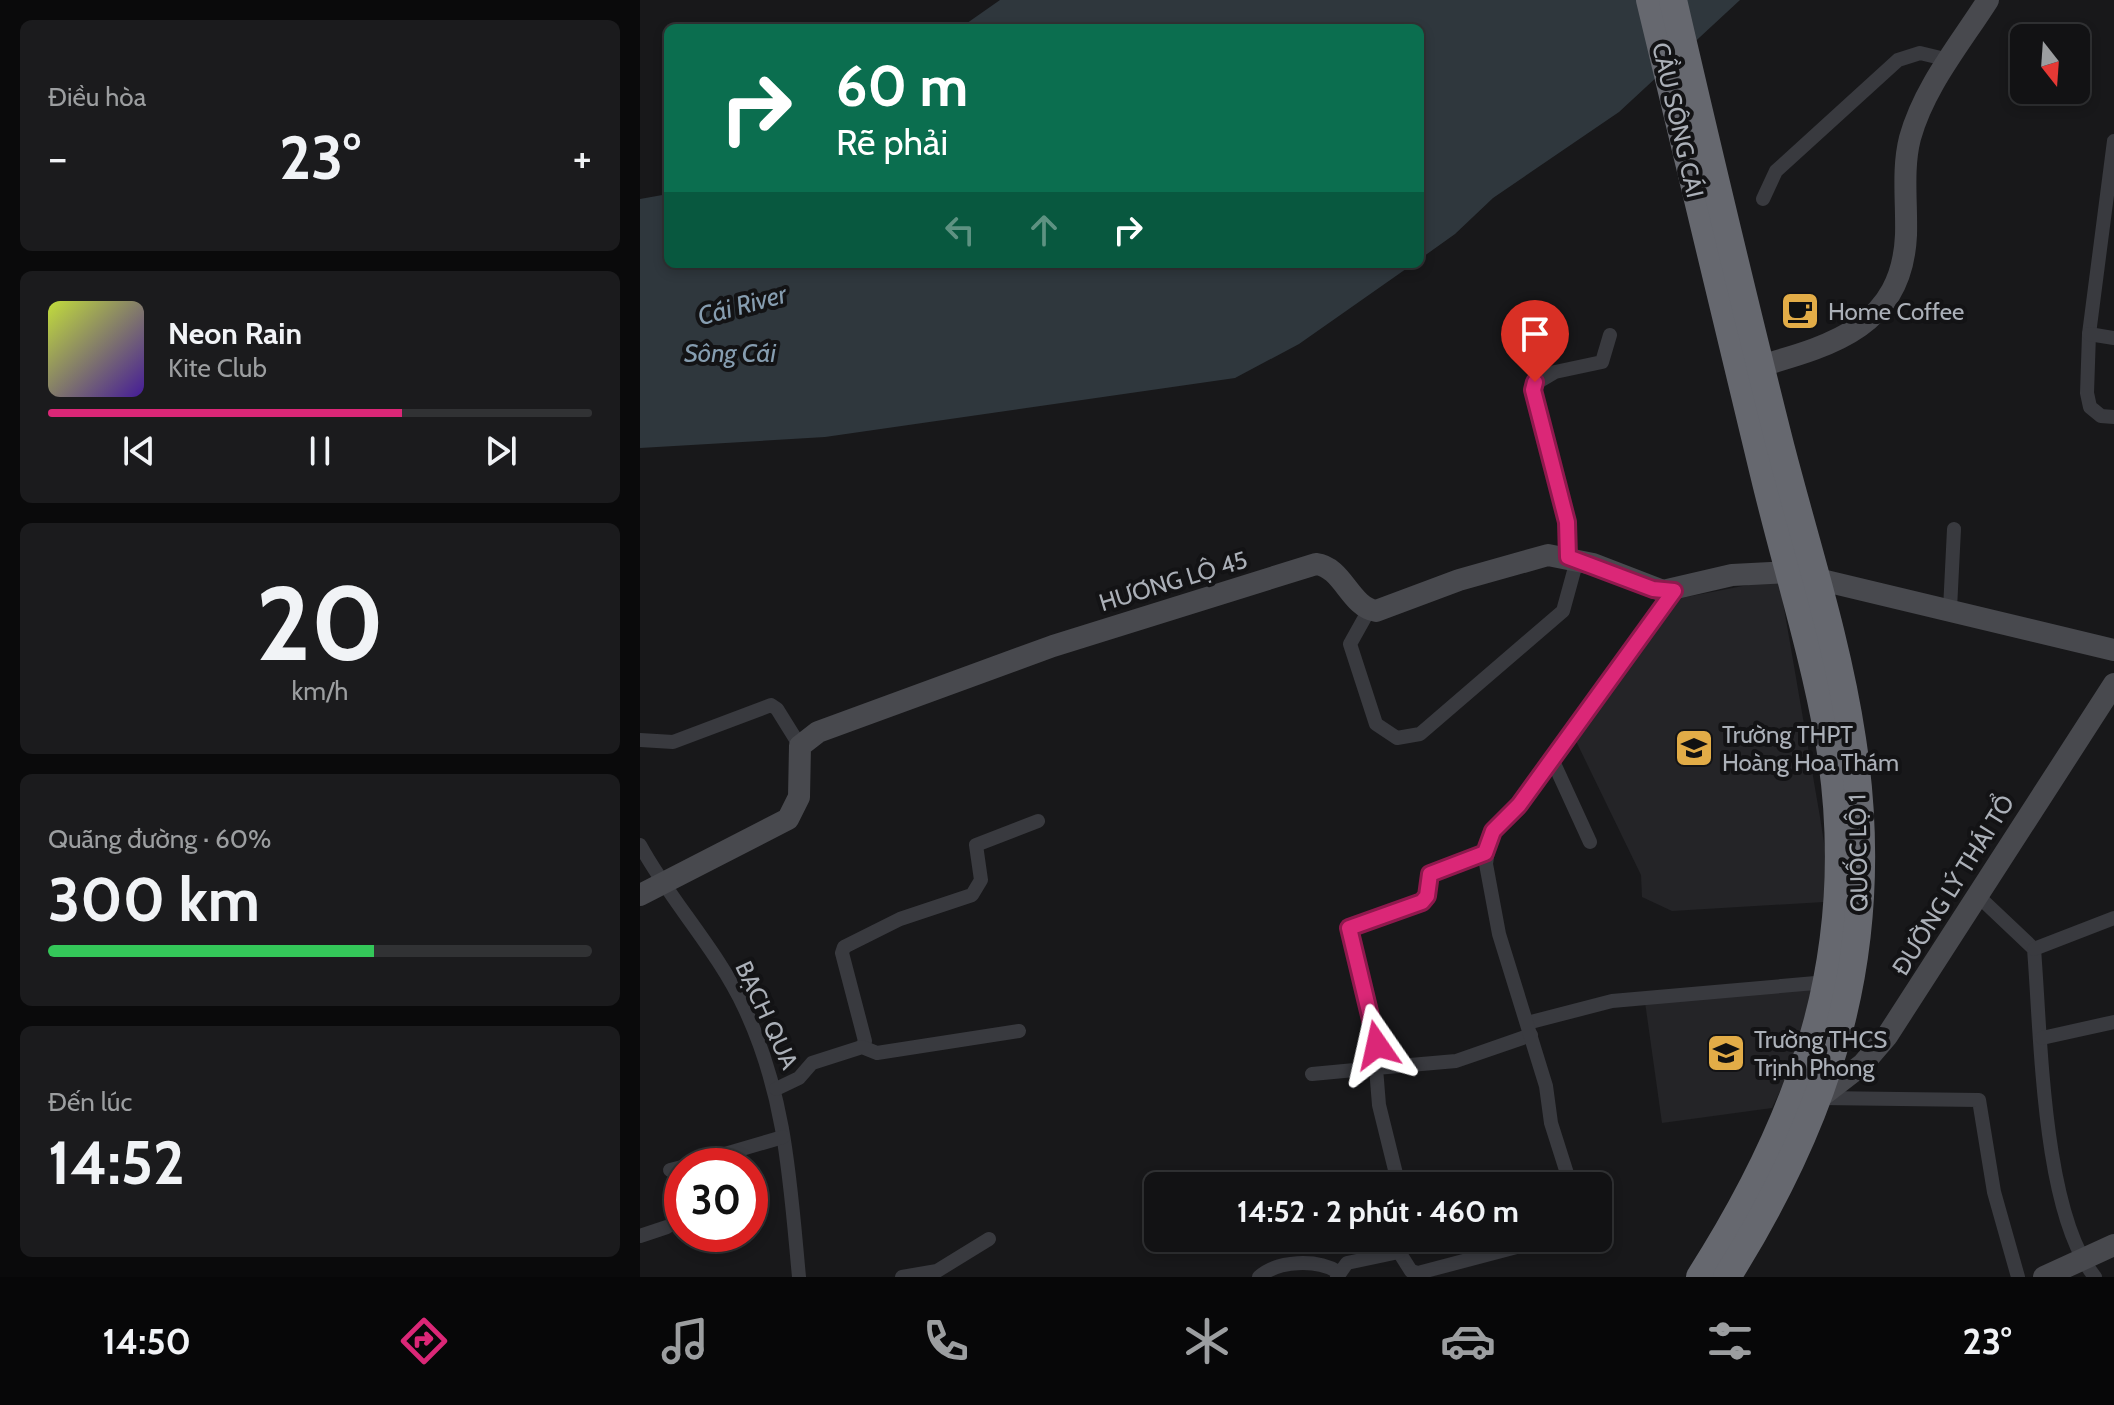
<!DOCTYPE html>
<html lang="vi">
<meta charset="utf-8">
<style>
body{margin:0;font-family:Cabin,sans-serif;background:#1b1b1d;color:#f1f3f6;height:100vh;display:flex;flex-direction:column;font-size:30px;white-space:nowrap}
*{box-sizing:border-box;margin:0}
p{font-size:26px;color:#9c9ea0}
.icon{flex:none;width:44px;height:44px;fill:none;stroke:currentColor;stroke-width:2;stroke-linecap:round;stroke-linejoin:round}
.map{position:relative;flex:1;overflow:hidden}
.drawer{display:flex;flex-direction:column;gap:20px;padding:20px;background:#0a0a0b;width:640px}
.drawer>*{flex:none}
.hud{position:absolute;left:24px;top:24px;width:760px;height:244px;border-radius:12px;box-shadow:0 4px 12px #0003,0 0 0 2px #313234;background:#0b6e4f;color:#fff;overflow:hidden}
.needle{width:52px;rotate:163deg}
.tools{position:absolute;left:1370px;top:24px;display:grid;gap:16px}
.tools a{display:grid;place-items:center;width:80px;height:80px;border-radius:12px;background:#121214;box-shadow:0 4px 12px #0003,0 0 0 2px #313234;font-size:40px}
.speed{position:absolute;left:24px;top:1148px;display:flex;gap:16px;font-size:40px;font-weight:700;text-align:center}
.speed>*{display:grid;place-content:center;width:104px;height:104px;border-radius:50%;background:#121214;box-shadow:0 4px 12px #0003,0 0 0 2px #313234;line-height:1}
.speed .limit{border:12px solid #d22;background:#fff;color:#111}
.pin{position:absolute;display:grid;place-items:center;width:68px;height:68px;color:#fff;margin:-82px -34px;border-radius:50% 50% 50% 0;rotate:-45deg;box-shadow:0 0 8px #0007}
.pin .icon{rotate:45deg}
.me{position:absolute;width:88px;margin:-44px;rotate:349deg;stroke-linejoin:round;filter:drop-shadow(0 0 6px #0008)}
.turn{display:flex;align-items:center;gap:28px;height:168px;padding:0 40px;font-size:36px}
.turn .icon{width:104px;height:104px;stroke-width:2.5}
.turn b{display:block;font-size:56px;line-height:68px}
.lanes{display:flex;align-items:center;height:76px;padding:0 40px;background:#0003;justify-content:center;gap:40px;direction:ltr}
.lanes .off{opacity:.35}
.big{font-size:60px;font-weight:700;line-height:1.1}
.drawer .tile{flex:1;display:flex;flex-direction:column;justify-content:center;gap:12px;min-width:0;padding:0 28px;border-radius:12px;background:#1b1b1d}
.drawer .dial{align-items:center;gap:0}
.dial b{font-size:104px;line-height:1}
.song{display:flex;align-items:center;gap:24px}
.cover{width:96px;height:96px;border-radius:12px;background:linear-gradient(135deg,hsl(70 70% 55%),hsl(260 70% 35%))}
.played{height:8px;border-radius:4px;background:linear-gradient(90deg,#db2777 65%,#313234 65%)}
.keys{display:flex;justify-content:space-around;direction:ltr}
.heat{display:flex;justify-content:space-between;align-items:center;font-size:44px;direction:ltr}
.charge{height:12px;border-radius:6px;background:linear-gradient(90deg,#34c759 60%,#313234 0)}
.trip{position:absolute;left:504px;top:1172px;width:468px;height:80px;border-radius:12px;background:#121214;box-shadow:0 4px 12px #0003,0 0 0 2px #313234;font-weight:700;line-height:80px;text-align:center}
.menu{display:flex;height:128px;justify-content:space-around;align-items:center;background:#070708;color:#9c9ea0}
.menu .icon{width:56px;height:56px}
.menu .on{color:#db2777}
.menu b{font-size:36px;color:#f1f3f6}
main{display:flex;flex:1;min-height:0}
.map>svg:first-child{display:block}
</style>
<main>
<section class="drawer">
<div class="tile"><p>Điều hòa</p>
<div class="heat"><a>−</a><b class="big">23°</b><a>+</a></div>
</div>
<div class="tile">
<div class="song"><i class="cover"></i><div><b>Neon Rain</b><p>Kite Club</p></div></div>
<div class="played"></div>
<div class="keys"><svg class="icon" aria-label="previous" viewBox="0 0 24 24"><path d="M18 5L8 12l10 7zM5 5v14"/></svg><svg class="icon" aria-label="pause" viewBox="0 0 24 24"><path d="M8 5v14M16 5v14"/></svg><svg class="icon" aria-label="next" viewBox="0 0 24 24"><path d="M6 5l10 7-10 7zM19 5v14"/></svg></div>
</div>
<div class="tile dial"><b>20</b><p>km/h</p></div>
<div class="tile"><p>Quãng đường · 60%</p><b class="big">300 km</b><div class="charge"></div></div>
<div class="tile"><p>Đến lúc</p><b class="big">14:52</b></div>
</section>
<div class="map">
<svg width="1474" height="1277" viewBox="0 0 1474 1277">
<rect width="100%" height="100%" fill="#18181a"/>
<!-- built -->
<g fill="#242427">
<path d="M1139 579 1180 817 1186 856 1184 902 1032 911 1002 897 1001 875 934 737 1041 598Z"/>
<path d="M1171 988 1169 1030 1132 1108 1022 1123 1005 1002Z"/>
</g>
<!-- water -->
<g fill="#2f373d">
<path d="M360 0H1100L979 112 853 198 815 234 780 259V28H320Z"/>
<path d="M28 194V264H773L659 344 595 378 185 437 0 448V199Z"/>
</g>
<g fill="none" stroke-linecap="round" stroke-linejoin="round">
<!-- street -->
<g stroke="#393a3f" stroke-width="14">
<path d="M1474 141 1449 334 1447 393 1450 407 1461 416 1474 417"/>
<path d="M1123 199 1136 171 1258 60 1280 53 1309 60"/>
<path d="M1449 334 1474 338"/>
<path d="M928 557 927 522 893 385 915 372 962 362 970 335"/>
<path d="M1310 609 1314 529"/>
<path d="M729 610 710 644 736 724 757 738 780 734 923 611 937 560"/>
<path d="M0 740 33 742 131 705 137 709 160 746"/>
<path d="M912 759 950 842"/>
<path d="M0 845C31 902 77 949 105 1009 146 1097 150 1182 159 1277"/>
<path d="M1336 894 1394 949C1401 1034 1402 1213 1455 1277"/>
<path d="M1394 949 1474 918"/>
<path d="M887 1023 972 1001 1187 982"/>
<path d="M1402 1038 1474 1022"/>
<path d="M222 1047 225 1041 202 953 204 947 260 919 332 895 341 880 336 845 398 821"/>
<path d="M672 1074 736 1068 735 1032 709 928 782 902 787 896 790 874 845 853"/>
<path d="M136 1089 159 1078 172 1063 222 1047 237 1053 379 1031"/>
<path d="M1181 1098 1339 1100 1354 1192 1378 1277"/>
<path d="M44 1166 143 1137"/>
<path d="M30 1170 42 1167"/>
<path d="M759 1186 739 1105 736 1068 816 1061 891 1035"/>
<path d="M931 1186 911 1123 906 1086 859 934 846 864 850 836 879 805 1034 591"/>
<path d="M0 1236 27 1227"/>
<path d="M759 1252 771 1271 778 1273 911 1238"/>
<path d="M262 1277 297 1271 349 1239"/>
<path d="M619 1277C638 1260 677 1259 698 1272"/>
<path d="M697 1277 707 1263 759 1252 768 1238"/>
</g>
<!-- secondary -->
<g stroke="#48494e" stroke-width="22">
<path d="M1120 366C1193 345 1262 326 1266 235 1267 203 1262 169 1270 138 1284 87 1320 44 1348 0"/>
<path d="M0 895 148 819 159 797 160 746 178 732 413 646 676 564C703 567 710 607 736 611L819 580 908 555 953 564 1023 591 1092 575 1148 572 1474 650"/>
<path d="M1179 1098 1223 1064 1247 1036 1474 684"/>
<path d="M1404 1277 1474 1245"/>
</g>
<!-- highway -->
<g stroke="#66686f" stroke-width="28">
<path d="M1010 0C1047 158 1085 316 1124 474 1145 562 1173 650 1189 740 1223 942 1168 1108 1060 1277"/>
<path d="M1033 0C1067 147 1102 294 1139 441 1164 539 1197 638 1212 739 1243 942 1195 1105 1087 1277"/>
</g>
</g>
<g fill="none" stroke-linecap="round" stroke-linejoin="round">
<defs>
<path id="route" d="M737 1045 709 928 782 902 787 896 790 874 845 853 853 831 879 805 1034 591 1013 589 928 557 927 522 893 390 895 382"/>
</defs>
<!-- route casing -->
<use href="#route" stroke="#8e194d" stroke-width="20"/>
<!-- route -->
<use href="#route" stroke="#db2777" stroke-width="14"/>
</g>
<!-- icons -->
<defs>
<symbol id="cafe-square" viewBox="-11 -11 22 22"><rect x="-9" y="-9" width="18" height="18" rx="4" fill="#e2ac47" stroke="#131315"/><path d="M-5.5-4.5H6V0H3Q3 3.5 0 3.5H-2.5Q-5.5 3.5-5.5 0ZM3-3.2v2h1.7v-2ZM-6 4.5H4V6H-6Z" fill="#111"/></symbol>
<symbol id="school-square" viewBox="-11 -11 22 22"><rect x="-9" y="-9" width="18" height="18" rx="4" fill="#e2ac47" stroke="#131315"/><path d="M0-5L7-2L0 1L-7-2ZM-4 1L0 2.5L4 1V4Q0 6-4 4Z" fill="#111"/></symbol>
</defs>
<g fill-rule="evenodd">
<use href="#cafe-square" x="1138" y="289" width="44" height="44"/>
<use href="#school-square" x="1032" y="726" width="44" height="44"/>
<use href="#school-square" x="1064" y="1031" width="44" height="44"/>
</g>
<g text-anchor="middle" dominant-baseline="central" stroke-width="8" stroke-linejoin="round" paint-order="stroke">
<!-- street labels -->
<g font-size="24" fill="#abb0b8" stroke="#131315">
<text transform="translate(1038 120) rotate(77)">CẦU SÔNG CÁI</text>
<text transform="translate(533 581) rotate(-17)">HƯƠNG LỘ 45</text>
<text transform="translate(1218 853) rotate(-91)">QUỐC LỘ 1</text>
<text transform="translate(1313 885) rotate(-58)">ĐƯỜNG LÝ THÁI TỔ</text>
<text transform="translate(127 1015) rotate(65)">BẠCH QUA</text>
</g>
<!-- poi labels -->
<g font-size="24" fill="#abb0b8" stroke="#131315" text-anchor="start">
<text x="1188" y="311">Home Coffee</text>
<text x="1082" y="734">Trường THPT<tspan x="1082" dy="28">Hoàng Hoa Thám</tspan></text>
<text x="1114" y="1039">Trường THCS<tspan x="1114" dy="28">Trịnh Phong</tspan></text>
</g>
<!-- water labels -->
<g font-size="26" font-style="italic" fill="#869db0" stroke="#131315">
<text transform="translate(102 305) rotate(-15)">Cái River</text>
<text x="90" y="353">Sông Cái</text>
</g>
</g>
</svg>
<div class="tools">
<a><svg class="needle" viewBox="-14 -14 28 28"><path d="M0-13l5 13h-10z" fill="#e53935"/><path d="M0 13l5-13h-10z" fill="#9c9ea0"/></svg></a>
</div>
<div class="speed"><div class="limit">30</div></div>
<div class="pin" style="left:895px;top:382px;background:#d93025"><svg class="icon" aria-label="arrive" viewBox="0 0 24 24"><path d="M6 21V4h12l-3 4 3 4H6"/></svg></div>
<svg class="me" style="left:737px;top:1045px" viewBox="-20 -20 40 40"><path d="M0-17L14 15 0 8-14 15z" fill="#db2777" stroke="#fff" stroke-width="4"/></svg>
<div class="trip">14:52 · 2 phút · 460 m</div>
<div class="hud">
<div class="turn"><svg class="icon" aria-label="right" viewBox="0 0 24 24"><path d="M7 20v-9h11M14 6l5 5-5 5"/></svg><div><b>60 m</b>Rẽ phải</div></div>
<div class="lanes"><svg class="icon off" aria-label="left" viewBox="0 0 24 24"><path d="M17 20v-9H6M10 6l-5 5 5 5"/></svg><svg class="icon off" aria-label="ahead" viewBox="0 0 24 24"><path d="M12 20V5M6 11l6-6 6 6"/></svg><svg class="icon" aria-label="right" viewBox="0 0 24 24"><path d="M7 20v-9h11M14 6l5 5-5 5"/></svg></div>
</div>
</div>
</main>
<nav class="menu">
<b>14:50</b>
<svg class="icon on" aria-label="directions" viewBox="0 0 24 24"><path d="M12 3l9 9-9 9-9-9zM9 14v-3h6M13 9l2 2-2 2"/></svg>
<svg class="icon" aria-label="music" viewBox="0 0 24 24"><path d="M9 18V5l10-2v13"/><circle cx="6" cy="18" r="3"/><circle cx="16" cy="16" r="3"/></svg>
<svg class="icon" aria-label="phone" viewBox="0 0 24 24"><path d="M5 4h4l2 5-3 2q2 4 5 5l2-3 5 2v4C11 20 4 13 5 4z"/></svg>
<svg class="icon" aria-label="climate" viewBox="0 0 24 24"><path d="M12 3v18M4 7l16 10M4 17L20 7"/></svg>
<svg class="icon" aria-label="car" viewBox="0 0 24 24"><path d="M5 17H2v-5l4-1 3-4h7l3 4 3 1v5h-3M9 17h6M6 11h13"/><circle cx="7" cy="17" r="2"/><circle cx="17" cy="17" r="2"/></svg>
<svg class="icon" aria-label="filters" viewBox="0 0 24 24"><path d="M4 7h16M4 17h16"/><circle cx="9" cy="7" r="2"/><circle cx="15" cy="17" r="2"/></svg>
<b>23°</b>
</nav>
